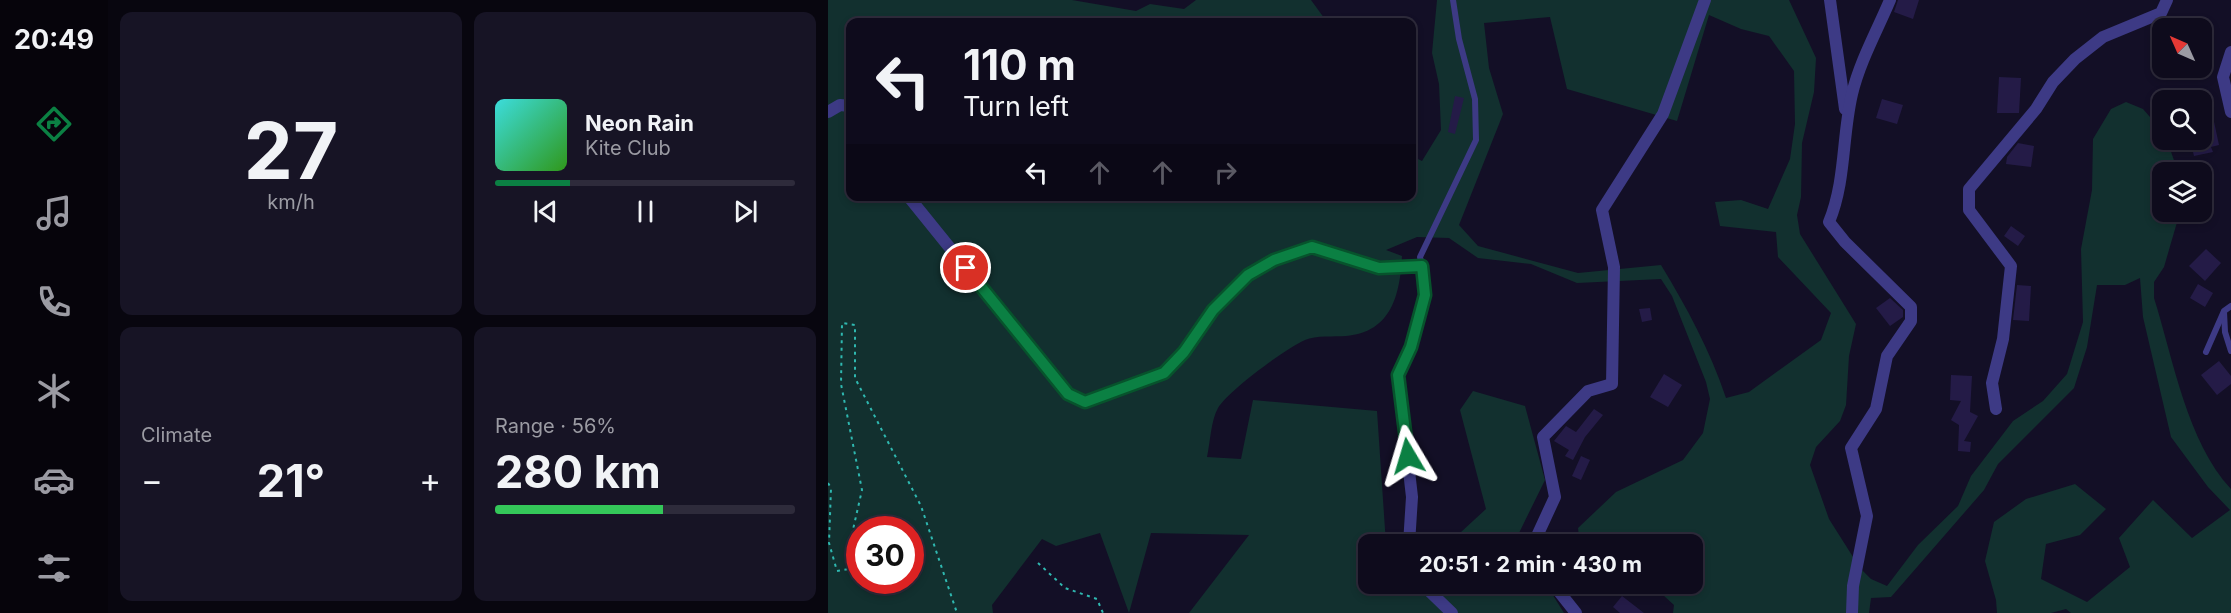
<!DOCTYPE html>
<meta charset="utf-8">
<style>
body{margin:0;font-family:Inter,sans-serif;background:#171425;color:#f1f3f6;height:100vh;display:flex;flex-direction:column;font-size:22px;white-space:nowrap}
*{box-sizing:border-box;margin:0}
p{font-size:20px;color:#9b9ba3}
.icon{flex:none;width:33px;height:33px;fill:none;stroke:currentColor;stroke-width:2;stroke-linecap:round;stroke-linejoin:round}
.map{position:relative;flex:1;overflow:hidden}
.sheet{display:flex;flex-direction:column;gap:12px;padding:12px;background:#08060f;width:720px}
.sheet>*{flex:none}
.banner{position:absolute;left:18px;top:18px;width:570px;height:183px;border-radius:12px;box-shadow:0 3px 9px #0003,0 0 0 2px #2e2b3b;background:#0e0b1c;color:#f1f3f6;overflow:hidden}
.needle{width:39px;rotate:315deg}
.controls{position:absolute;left:1324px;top:18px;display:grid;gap:12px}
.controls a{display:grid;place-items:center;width:60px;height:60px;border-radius:12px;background:#0e0b1c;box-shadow:0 3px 9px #0003,0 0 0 2px #2e2b3b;font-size:30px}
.speed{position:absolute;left:18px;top:516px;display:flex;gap:12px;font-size:30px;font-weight:700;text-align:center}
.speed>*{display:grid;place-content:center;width:78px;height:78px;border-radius:50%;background:#0e0b1c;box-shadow:0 3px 9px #0003,0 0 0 2px #2e2b3b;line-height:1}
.speed .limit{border:9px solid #d22;background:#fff;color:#111}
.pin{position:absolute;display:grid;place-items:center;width:51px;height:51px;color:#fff;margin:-26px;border:3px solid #fff;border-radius:50%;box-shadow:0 2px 6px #0007}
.me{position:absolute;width:66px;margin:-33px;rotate:353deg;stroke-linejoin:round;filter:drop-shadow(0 0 4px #0008)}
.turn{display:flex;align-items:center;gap:21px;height:126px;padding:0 18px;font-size:27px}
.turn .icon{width:78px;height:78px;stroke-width:2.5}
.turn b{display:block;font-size:42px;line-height:51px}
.lanes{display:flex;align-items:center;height:57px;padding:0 18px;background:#0003;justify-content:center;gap:30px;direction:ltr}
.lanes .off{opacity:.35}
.big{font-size:45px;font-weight:700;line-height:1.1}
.sheet .tile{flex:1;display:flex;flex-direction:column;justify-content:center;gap:9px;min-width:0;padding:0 21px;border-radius:12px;background:#171425}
.sheet .dial{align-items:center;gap:0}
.dial b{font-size:78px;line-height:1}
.song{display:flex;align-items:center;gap:18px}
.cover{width:72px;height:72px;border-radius:9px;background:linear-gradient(135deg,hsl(180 70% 55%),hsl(110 70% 35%))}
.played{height:6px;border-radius:3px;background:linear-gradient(90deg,#0b8043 25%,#2e2b3b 25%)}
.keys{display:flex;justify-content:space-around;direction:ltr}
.heat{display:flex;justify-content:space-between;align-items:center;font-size:33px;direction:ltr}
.charge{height:9px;border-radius:4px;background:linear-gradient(90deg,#34c759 56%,#2e2b3b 0)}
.sheet .tiles{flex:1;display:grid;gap:12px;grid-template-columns:repeat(2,1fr)}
.trip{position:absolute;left:530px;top:534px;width:345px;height:60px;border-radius:12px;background:#0e0b1c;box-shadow:0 3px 9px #0003,0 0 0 2px #2e2b3b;font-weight:700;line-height:60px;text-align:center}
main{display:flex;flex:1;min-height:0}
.tabs{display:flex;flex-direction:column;width:108px;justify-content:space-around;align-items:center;background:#06040b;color:#9b9ba3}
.tabs .icon{width:42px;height:42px}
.tabs .active{color:#0b8043}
.tabs b{font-size:27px;color:#f1f3f6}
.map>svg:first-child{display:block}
</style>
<main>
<nav class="tabs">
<b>20:49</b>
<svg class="icon active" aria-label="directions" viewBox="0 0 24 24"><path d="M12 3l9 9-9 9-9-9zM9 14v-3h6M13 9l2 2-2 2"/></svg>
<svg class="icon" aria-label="music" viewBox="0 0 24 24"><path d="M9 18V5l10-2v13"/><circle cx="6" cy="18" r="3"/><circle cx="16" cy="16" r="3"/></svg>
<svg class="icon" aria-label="phone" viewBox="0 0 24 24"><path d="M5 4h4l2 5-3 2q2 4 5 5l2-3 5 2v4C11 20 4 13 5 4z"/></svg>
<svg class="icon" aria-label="climate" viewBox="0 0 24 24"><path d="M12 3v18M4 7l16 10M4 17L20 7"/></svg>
<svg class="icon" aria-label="car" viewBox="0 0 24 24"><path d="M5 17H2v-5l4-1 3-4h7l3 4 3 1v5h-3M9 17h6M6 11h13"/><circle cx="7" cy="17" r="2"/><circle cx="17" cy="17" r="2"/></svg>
<svg class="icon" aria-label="filters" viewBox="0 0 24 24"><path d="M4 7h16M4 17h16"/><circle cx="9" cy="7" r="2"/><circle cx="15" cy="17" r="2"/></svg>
</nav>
<section class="sheet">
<div class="tiles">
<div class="tile dial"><b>27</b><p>km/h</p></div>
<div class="tile">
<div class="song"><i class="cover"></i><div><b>Neon Rain</b><p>Kite Club</p></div></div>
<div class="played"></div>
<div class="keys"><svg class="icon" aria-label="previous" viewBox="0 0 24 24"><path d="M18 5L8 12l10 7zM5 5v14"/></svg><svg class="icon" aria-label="pause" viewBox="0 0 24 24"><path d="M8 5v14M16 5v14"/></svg><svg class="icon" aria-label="next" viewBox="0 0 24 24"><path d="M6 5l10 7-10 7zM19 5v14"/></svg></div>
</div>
<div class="tile"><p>Climate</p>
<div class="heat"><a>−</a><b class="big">21°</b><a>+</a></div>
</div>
<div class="tile"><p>Range · 56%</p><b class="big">280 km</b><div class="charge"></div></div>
</div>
</section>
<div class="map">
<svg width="1403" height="613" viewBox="0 0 1403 613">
<rect width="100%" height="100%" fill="#130f26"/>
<!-- green -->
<g fill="#12302f" fill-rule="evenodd">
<path d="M0 0H244L308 11 322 4 356 9 368 0H483L499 22H22V196H584V156L594 161 613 130 611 84 604 53 609 0H961L988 58 986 92 974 143 973 197 969 215 972 234 1028 324 1021 356 1018 405 1012 421 988 447 982 465 1001 519 1032 568 1043 579 1059 586 1090 545 1130 506 1143 476 1185 421 1215 401 1239 374 1255 322 1253 249 1264 190 1265 139 1283 109 1298 102 1315 109 1335 132V140H1339L1350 172H1335V212H1352L1336 267 1326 282V298C1345 358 1359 442 1403 489V613H1243L1238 609 1223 613H1169L1168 600 1157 561 1166 522 1198 499 1247 484 1278 509 1252 535 1218 544 1213 579 1259 602 1302 567 1291 538 1325 500 1364 538 1402 510 1380 487 1343 437 1315 317 1312 278 1297 285H1269L1259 347 1246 388 1170 464 1156 490 1063 597 1043 598 1041 613H845L846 605 823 584H864V544H752L750 528 788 492 855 460 875 433 882 399 878 382 844 296 833 279 749 283 703 264 650 258 621 238 589 237 558 250 574 256C572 294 564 332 518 336 506 337 488 335 477 340 457 349 401 390 390 408 383 420 382 443 379 457L413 459 425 400 549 411 558 544H540V584H718L736 613H361L421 535 323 533 301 613 272 533 228 546 214 539 164 605 165 613H0ZM881 15 913 29 941 36 966 71 967 124 962 159 940 209 913 200 887 202 892 226 948 232 950 257 1003 313 993 340 921 392 898 398C882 350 859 308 833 265L750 273 650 246 631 225 675 114 661 68 656 23 722 17 739 89 849 121ZM32 530H82V580H32Z"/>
<path d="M645 391 697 406 717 480 690 535 695 544H620L658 509 632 410Z"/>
</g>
<!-- building -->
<g fill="#241b47">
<path d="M1070 0H1091L1085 19 1066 12Z"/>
<path d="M1171 77 1193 78 1191 113H1169Z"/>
<path d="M627 96 636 98 627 134 620 132Z"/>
<path d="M1054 99 1075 105 1069 124 1048 118Z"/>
<path d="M1385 117 1391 145 1383 147 1385 152 1366 156 1362 140H1374V120Z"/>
<path d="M1190 143 1206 146 1203 167 1178 164 1179 157Z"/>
<path d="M1183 226 1197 236 1190 246 1176 236Z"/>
<path d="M1378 249 1393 263 1377 281 1361 266Z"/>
<path d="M1370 284 1385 293 1377 307 1362 298Z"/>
<path d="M1189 285 1203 286 1201 321 1185 320Z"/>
<path d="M1062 298 1075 310V317L1062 326 1048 308Z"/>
<path d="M822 308 824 320 814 322 811 309Z"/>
<path d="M1391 361 1403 376V384L1389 395 1373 375Z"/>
<path d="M836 374 854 385 840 407 822 397Z"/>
<path d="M1123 375 1144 376 1142 412 1150 416 1136 441 1143 442 1142 452 1130 451 1131 425 1123 420 1133 401 1122 400Z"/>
<path d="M766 409 775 415 757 437 745 460 737 456 741 450 726 441 738 426 748 432Z"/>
<path d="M753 456 762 460 753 480 744 476Z"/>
<path d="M794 596 816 613H792L785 607Z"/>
</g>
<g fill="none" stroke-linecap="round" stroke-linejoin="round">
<!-- path -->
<g stroke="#2fb8b0" stroke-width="2" stroke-dasharray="3 4.5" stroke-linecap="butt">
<path d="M0 483 3 488 1 543 9 571 28 568 24 534 34 490 13 384 14 323 27 325V378L93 506 129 613"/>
<path d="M210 563 237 588 269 599 275 613"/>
</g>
<!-- lane -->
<g stroke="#3d3a85" stroke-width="6">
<path d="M594 266 592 257 648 140 647 99 631 39 625 0"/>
<path d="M1396 312 1397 332 1403 351"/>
<path d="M1378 352 1396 311 1403 306"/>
</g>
<!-- street -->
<g stroke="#3d3a85" stroke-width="12">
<path d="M1002 0 1017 109"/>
<path d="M1403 52 1395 77 1403 112"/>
<path d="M0 112 12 105 22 106"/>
<path d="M80 196 240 394 257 402 336 373 356 352 385 310 420 275 446 260 484 247 551 268 594 266 597 295 583 347 570 375 584 497 581 544"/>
<path d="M1168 409 1164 383 1175 339 1183 266 1141 210V189L1208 109 1225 82 1247 59 1275 37 1333 13 1339 0"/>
<path d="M711 544 709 536 727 497 715 437 760 391 784 384 786 267 774 210 835 114 877 0"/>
<path d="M594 584 624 613"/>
<path d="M725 584 748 613"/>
<path d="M1024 613 1025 586 1039 516 1023 448 1048 409 1059 356 1083 321V307L1017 242 1001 222C1018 181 1014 136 1024 94 1032 61 1049 31 1062 0"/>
</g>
</g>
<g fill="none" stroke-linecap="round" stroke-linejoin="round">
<defs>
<path id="route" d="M138 268 240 394 257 402 336 373 356 352 385 310 420 275 446 260 484 247 551 268 594 266 597 295 583 347 570 375 580 456"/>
</defs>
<!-- route casing -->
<use href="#route" stroke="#07532c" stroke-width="15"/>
<!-- route -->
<use href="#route" stroke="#0b8043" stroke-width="10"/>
</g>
</svg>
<div class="controls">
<a><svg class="needle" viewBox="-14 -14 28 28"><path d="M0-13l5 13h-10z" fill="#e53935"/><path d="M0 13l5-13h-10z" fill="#9b9ba3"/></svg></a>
<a><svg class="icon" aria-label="search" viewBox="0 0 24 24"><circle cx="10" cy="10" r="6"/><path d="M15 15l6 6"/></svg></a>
<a><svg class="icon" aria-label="layers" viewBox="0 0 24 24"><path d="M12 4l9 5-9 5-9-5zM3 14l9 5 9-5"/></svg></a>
</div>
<div class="speed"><div class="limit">30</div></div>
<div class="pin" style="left:138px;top:268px;background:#d93025"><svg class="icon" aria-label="arrive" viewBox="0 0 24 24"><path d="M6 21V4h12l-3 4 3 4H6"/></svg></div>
<svg class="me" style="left:580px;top:456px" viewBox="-20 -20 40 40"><path d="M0-17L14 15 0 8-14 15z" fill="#0b8043" stroke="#fff" stroke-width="4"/></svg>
<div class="trip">20:51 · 2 min · 430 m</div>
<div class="banner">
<div class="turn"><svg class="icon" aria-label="left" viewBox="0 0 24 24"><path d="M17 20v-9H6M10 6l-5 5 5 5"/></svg><div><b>110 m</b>Turn left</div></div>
<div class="lanes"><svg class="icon" aria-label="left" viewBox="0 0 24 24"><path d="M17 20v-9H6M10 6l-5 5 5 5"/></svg><svg class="icon off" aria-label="ahead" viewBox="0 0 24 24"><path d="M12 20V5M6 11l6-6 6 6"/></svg><svg class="icon off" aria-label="ahead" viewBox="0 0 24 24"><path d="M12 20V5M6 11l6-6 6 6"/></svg><svg class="icon off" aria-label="right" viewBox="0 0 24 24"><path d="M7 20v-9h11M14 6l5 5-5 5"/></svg></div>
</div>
</div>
</main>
